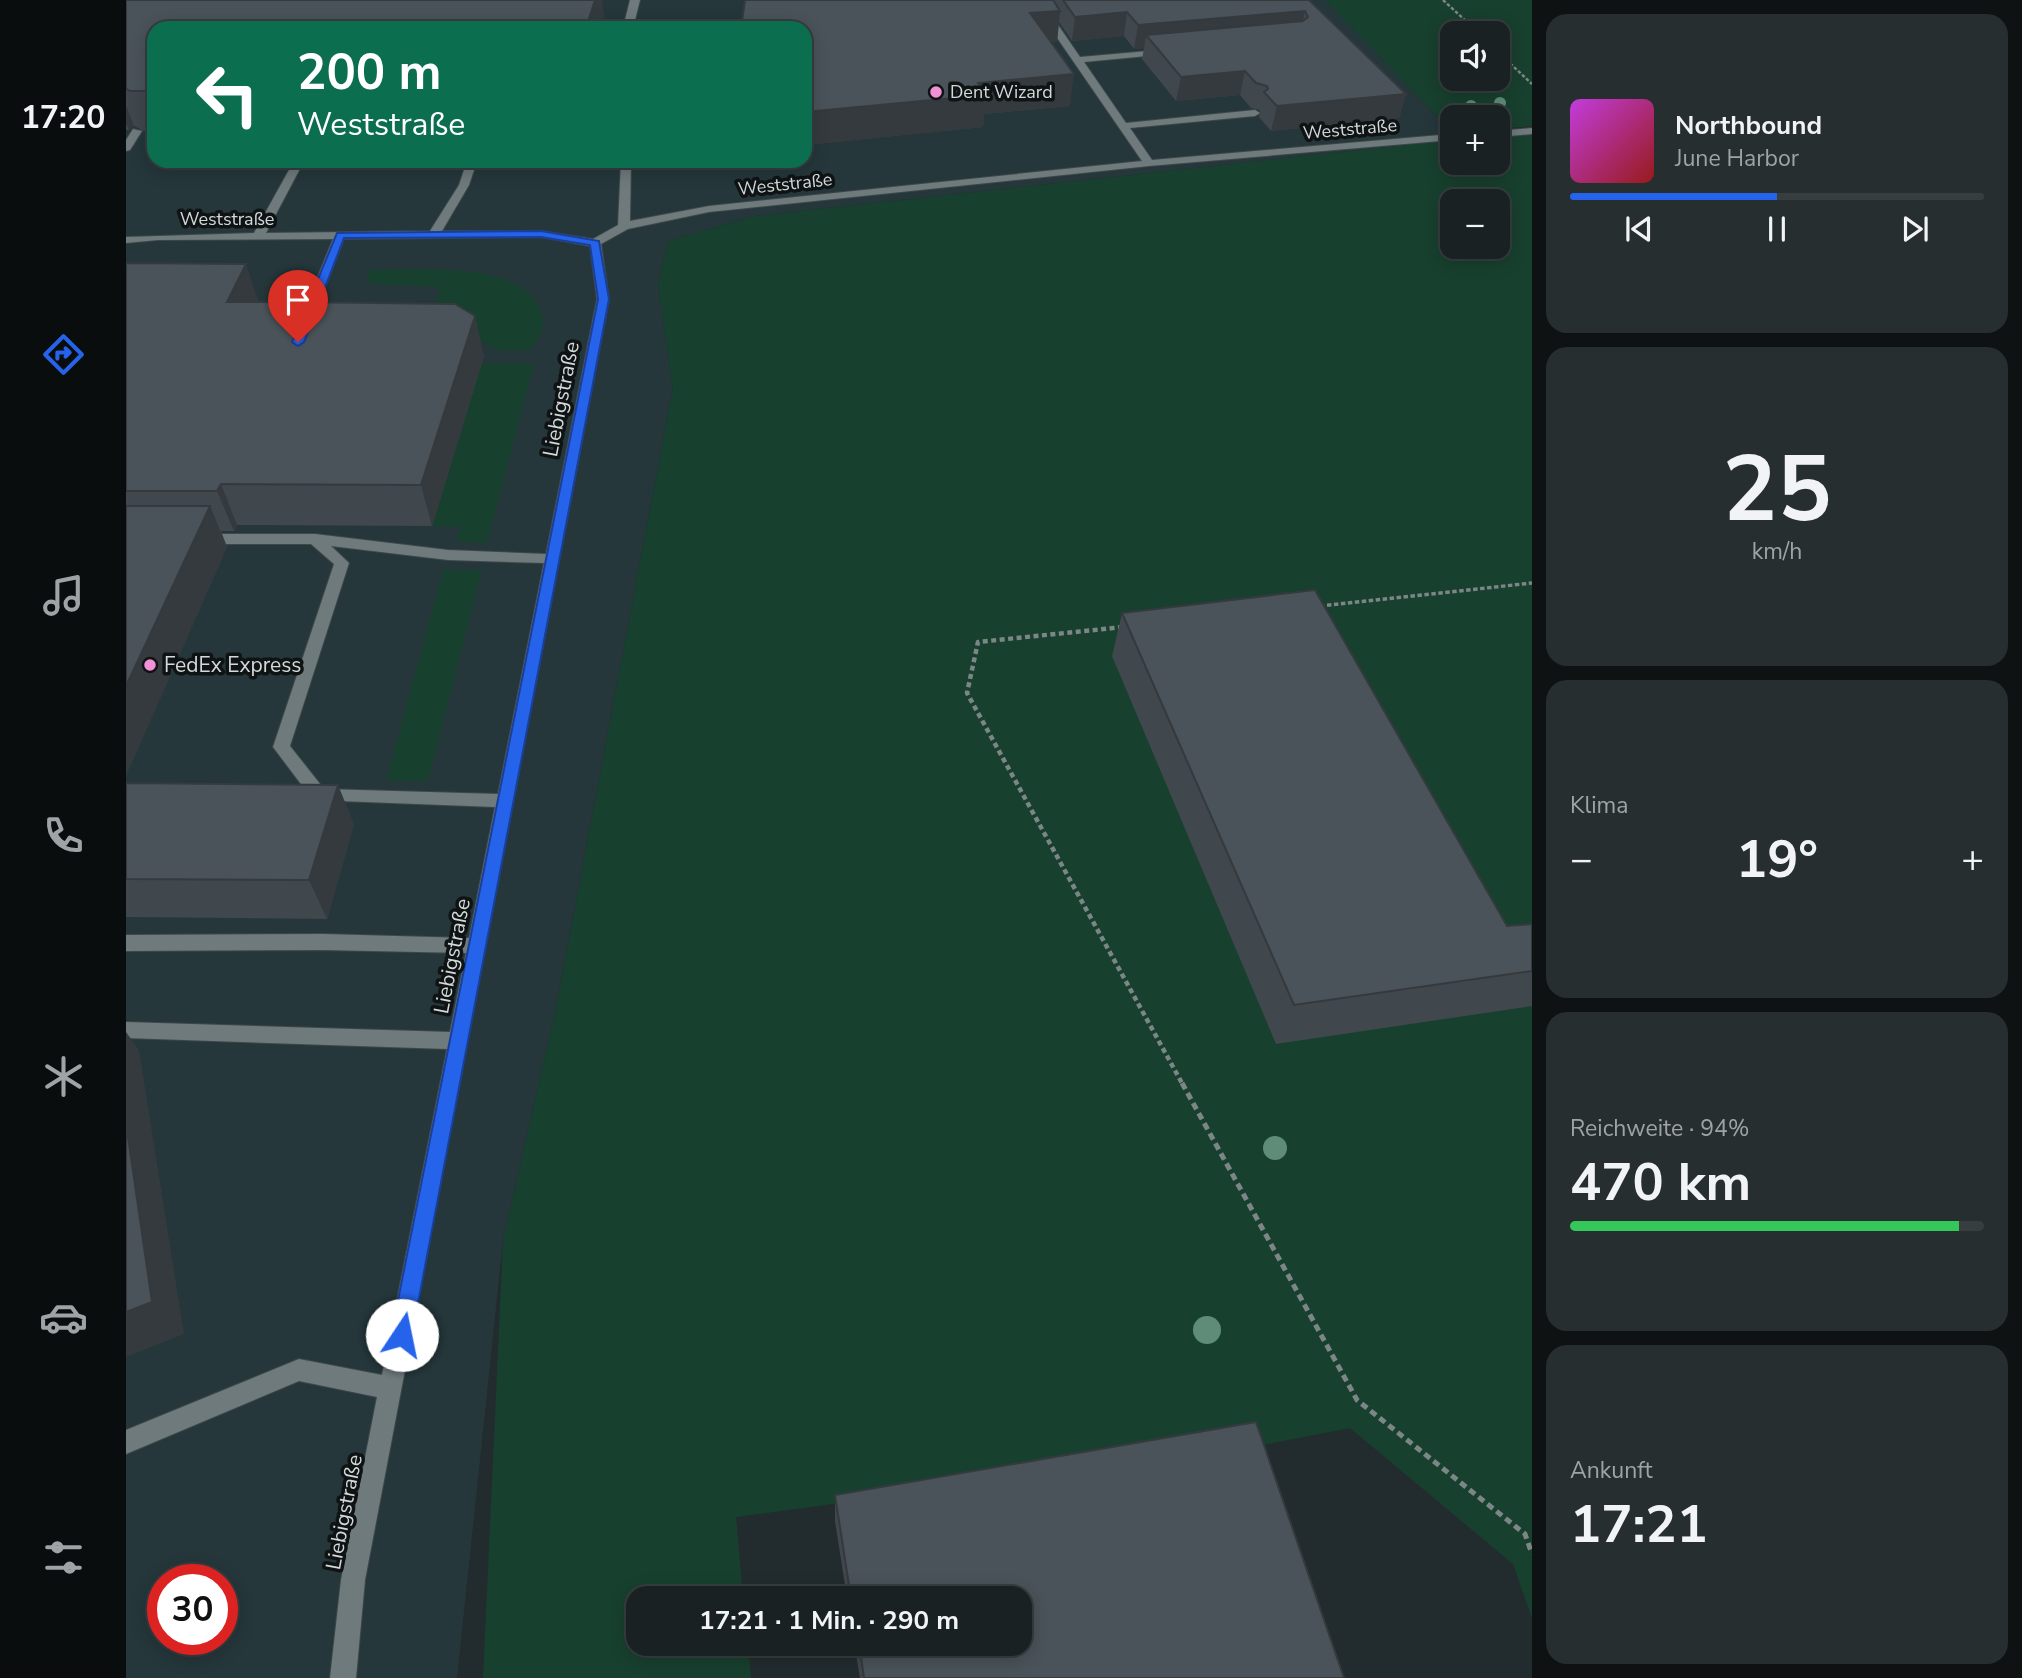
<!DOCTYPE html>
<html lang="de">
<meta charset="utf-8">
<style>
body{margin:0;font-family:"Nunito Sans",sans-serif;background:#272e2f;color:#f1f3f6;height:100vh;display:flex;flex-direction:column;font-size:26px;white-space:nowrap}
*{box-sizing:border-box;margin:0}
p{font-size:23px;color:#9fa3a5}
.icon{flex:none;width:38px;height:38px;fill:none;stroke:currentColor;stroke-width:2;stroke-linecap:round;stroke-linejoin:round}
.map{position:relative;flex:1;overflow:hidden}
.panel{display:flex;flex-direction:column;gap:14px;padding:14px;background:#0e1213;width:490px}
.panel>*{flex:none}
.hud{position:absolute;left:21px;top:21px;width:665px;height:147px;border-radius:21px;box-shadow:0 4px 18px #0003,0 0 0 2px #383e40;background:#0b6e4f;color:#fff;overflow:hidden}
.fabs{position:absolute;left:1314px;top:21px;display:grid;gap:14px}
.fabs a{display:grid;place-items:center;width:70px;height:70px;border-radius:14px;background:#1a2122;box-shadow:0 4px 18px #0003,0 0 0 2px #383e40;font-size:35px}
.speed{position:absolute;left:21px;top:1564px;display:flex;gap:14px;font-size:35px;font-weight:700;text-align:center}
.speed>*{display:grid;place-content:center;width:91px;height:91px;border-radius:50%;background:#1a2122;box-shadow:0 4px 18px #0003,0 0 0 2px #383e40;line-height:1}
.speed .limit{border:10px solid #d22;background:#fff;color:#111}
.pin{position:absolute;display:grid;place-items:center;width:60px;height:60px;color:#fff;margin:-72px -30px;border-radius:50% 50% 50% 0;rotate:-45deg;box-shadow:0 0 7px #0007}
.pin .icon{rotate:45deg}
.me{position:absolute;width:77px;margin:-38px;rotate:11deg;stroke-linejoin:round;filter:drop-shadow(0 0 5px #0008)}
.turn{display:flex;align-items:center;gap:24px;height:147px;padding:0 35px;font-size:32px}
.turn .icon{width:91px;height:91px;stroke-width:2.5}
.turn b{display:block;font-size:49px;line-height:60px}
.big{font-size:52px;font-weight:700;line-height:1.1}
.panel .card{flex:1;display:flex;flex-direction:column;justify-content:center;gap:10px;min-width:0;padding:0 24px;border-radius:21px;background:#272e2f}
.panel .dial{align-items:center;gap:0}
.dial b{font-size:91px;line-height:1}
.song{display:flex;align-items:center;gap:21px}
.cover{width:84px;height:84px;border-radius:10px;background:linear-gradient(135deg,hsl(290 70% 55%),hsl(0 70% 35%))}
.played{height:7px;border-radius:4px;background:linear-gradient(90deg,#2563eb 50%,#383e40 50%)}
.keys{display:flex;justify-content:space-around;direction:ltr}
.heat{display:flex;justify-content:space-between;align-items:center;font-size:38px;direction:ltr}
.charge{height:10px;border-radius:5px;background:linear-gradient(90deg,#34c759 94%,#383e40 0)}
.trip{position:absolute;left:500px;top:1586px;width:406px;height:70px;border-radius:21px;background:#1a2122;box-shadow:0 4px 18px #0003,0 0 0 2px #383e40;font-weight:700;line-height:70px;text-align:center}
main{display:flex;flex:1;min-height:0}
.tabs{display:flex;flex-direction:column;width:126px;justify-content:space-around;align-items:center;background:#0a0d0e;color:#9fa3a5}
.tabs .icon{width:49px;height:49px}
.tabs .on{color:#2563eb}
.tabs b{font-size:32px;color:#f1f3f6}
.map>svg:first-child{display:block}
</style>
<main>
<nav class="tabs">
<b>17:20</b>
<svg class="icon on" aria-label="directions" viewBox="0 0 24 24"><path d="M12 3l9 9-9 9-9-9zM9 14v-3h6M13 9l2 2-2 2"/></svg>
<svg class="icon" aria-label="music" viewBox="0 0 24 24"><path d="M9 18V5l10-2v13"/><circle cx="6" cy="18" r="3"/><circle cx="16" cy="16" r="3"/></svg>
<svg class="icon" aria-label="phone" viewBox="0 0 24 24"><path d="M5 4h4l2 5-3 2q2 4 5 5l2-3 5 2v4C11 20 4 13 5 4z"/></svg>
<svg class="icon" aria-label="climate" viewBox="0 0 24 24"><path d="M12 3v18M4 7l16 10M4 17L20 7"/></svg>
<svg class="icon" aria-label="car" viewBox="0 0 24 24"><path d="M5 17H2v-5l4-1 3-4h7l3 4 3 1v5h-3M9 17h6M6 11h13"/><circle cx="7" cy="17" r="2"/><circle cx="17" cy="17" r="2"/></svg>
<svg class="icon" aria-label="filters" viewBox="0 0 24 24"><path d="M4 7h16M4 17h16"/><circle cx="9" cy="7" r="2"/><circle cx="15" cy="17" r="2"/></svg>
</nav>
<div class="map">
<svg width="1406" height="1678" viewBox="0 0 1406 1678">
<rect width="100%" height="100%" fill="#222c2e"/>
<!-- built -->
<path fill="#25373b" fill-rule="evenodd" d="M0 0H1199L1326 132V140L629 216 542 241 532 286 547 388 429 1013 377 1241 331 1678H0ZM28 28H679V161H28ZM37 1580H96V1640H37Z"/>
<!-- green -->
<g fill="#18402e" fill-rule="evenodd">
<path d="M1199 0H1406V126L1372 129V117H1326V132ZM1372 33V79H1326V33Z"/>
<path d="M1406 134V1618L1387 1564 1224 1428 1111 1450 610 1517 617 1598H513V1643H622L625 1678H357L377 1241 429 1013 547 388 532 286 542 241 629 216 1326 140V163H1372V136ZM1326 201H1372V247H1326Z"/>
<path d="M243 270C288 271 391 259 413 307 421 326 416 335 404 350H370L308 309 314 287 245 284 240 275Z"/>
<path d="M356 363 408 364 361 543 331 541 334 527 306 526Z"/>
<path d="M317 570H356L302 781H260Z"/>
</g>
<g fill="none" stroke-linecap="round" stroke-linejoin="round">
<defs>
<g id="minor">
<path d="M504 0H514L507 28H497Z"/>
<path d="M905 0H915L954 57 1045 49V53L1042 54 958 62 1000 123 1129 110 1134 113 1129 116 1004 128 1026 160 1326 134V140L1023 166 583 212 502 229 475 244 483 299 239 1580 230 1678H204L215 1580 251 1397 173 1381 0 1454V1430L173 1359 256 1375 321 1049 0 1038V1022L324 1032 340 953 197 950 0 951V935L197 934 343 938 369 807 187 800 147 747 208 564 185 544H74L67 539 74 534H189L322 550 420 554 471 299 464 246 415 237 218 239 185 323 179 327 173 323 207 239 32 240 0 243V237L128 233 168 161H178L140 233 304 231 333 185 341 161H351L343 185 316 231H415L467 239 492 225 495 161H505L504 221 583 206 1016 161ZM205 546 322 560 418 563 372 794 198 789 164 746 223 563Z"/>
<path d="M1406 128V134L1372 137V131Z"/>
<path d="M7 129 16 131 4 150 0 151V140Z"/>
</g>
</defs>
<!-- minor casing -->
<use href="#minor" stroke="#3f4749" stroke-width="2"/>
<!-- path-far3 -->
<g stroke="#7d8687" stroke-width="2.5" stroke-dasharray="3.5 2" stroke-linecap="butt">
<path d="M1317 0 1353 33"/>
<path d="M1372 52 1406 84"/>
</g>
<!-- path-far2 -->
<path stroke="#7d8687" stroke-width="3.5" stroke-dasharray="4.5 2.5" stroke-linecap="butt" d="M1194 606 1406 583"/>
<!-- path-far1 -->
<path stroke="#7d8687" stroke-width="4.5" stroke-dasharray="5 3.5" stroke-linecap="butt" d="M997 627 852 642 841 693 1057 1085"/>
<!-- path -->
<path stroke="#7d8687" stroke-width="5" stroke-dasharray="7 4.5" stroke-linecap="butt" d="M1056 1083 1231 1400 1399 1534 1406 1554"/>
<!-- minor -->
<use href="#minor" fill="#6f7a7d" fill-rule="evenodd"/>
</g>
<!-- trees -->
<g fill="#5e8c79">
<circle cx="1374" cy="103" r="6"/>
<circle cx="1345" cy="106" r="6"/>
<circle cx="1149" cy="1148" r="12"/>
<circle cx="1081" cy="1330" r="14"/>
</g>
<!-- wall -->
<g fill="#40474d">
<path d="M0 0 479 21 28 28V131H18L8 126 3 130H0Z"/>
<path d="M619 0H1183L1280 94 1273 118 1145 131 1133 117 1134 110 1125 108 1114 95 1050 101 1016 59 1018 49H1008L998 36 946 41 933 22 931 42H926L944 106 858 114 857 127 679 145V28Z"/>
<path d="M0 263 133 302 358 356 306 526 111 525 108 531H95L101 547 0 775Z"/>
<path d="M996 613 1381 926 1406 924V1006L1150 1044 986 656Z"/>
<path d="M0 783 228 824 201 919 0 917Z"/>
<path d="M709 1495 1218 1678H734L728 1643H894V1598H721L709 1521Z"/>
</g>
<!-- shaded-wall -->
<g fill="#343a3e">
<path d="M469 0H476L479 21 477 28H460Z"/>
<path d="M934 11 931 42 901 45 904 13Z"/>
<path d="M1179 11 1174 34 1020 35 1018 49H1008L1012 25Z"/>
<path d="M1001 12 998 36 946 41 949 17Z"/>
<path d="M1119 71 1114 95 1050 101 1055 77Z"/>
<path d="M948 74 944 106 858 114 857 127 679 145V112L852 83Z"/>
<path d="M1280 94 1273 118 1145 131 1151 106Z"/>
<path d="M0 106 8 126 3 130 0 123Z"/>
<path d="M120 264 133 303 101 302Z"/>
<path d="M349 316 358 356 306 526 295 485Z"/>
<path d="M95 484 111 525 108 531 91 491Z"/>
<path d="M84 506 101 547 0 775V686Z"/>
<path d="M212 785 228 824 201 919 183 880Z"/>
<path d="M0 1032 13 1050 58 1334 0 1357Z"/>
</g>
<!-- building -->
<g fill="#4a5359" stroke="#343a3e" stroke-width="2">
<path d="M0 0H469L460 28H28V91H4L0 89Z"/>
<path d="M619 0H927L934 11 904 13 948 74 852 83 860 95 679 112V28H615Z"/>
<path d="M937 0H1183L1280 94 1151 106 1138 92 1142 89 1141 86 1130 83 1119 71 1055 77 1020 35 1177 21 1182 17 1179 11 1012 25 1001 12 949 17Z"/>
<path d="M0 263 120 264 101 302H150L158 308 168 302 329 304 349 316 295 485 95 484 91 491H0Z"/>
<path d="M0 506H84L0 686Z"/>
<path d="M1189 590 1381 926 1406 924V971L1168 1005 996 613Z"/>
<path d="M0 783 212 785 183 880 0 879Z"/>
<path d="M0 1123 26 1302 0 1312Z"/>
<path d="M1130 1422 1218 1678H738L733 1643H894V1598H725L709 1495Z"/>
</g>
<!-- route -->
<path fill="#2563eb" stroke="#184099" stroke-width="2" d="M415 231 473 241 483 299 286 1335 283 1342 276 1345 268 1342 265 1335 472 299 464 245 415 237 218 238 178 342 172 346 166 342 211 233Z"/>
<!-- markers -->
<g fill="#f391d6" stroke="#0f1314" stroke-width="2.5">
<circle cx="810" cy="92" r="7"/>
<circle cx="24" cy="665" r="7"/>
</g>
<g text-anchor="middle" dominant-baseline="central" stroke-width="7" stroke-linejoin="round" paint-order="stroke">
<!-- far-poi labels -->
<g font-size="18" fill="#d2d9da" stroke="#0f1314" text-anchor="start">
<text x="824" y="92">Dent Wizard</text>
</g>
<!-- far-street labels -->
<g font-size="18" fill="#d2d9da" stroke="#0f1314">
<text transform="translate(1224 129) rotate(-5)">Weststraße</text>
<text transform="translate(659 184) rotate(-6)">Weststraße</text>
<text x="101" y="219">Weststraße</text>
</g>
<!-- street labels -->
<g font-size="21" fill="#d2d9da" stroke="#0f1314">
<text transform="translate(435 399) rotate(-79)">Liebigstraße</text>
<text transform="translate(326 956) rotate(-79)">Liebigstraße</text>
<text transform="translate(218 1512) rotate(-79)">Liebigstraße</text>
</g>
<!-- poi labels -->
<g font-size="21" fill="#d2d9da" stroke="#0f1314" text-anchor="start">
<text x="38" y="665">FedEx Express</text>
</g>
</g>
</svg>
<div class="fabs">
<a><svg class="icon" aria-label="sound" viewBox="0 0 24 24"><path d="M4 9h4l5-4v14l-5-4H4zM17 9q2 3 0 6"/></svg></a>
<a>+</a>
<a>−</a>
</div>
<div class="speed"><div class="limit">30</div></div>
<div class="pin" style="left:172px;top:342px;background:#d93025"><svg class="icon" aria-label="arrive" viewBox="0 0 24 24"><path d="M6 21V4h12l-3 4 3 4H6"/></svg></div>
<svg class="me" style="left:276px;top:1335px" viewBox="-20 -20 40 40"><circle r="19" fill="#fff"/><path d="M0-13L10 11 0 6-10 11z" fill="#2563eb"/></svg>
<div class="trip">17:21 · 1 Min. · 290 m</div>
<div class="hud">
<div class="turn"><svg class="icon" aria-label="left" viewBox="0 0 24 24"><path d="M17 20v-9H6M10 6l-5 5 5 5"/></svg><div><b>200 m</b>Weststraße</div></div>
</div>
</div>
<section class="panel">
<div class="card">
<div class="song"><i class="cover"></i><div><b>Northbound</b><p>June Harbor</p></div></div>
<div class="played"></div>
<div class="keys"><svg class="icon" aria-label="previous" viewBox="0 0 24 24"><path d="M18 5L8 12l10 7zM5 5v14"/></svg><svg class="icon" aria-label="pause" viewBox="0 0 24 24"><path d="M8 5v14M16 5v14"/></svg><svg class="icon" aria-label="next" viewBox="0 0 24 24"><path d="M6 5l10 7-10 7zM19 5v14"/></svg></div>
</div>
<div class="card dial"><b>25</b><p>km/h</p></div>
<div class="card"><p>Klima</p>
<div class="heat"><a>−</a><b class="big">19°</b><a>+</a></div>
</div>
<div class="card"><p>Reichweite · 94%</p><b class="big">470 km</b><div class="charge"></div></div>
<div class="card"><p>Ankunft</p><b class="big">17:21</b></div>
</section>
</main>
